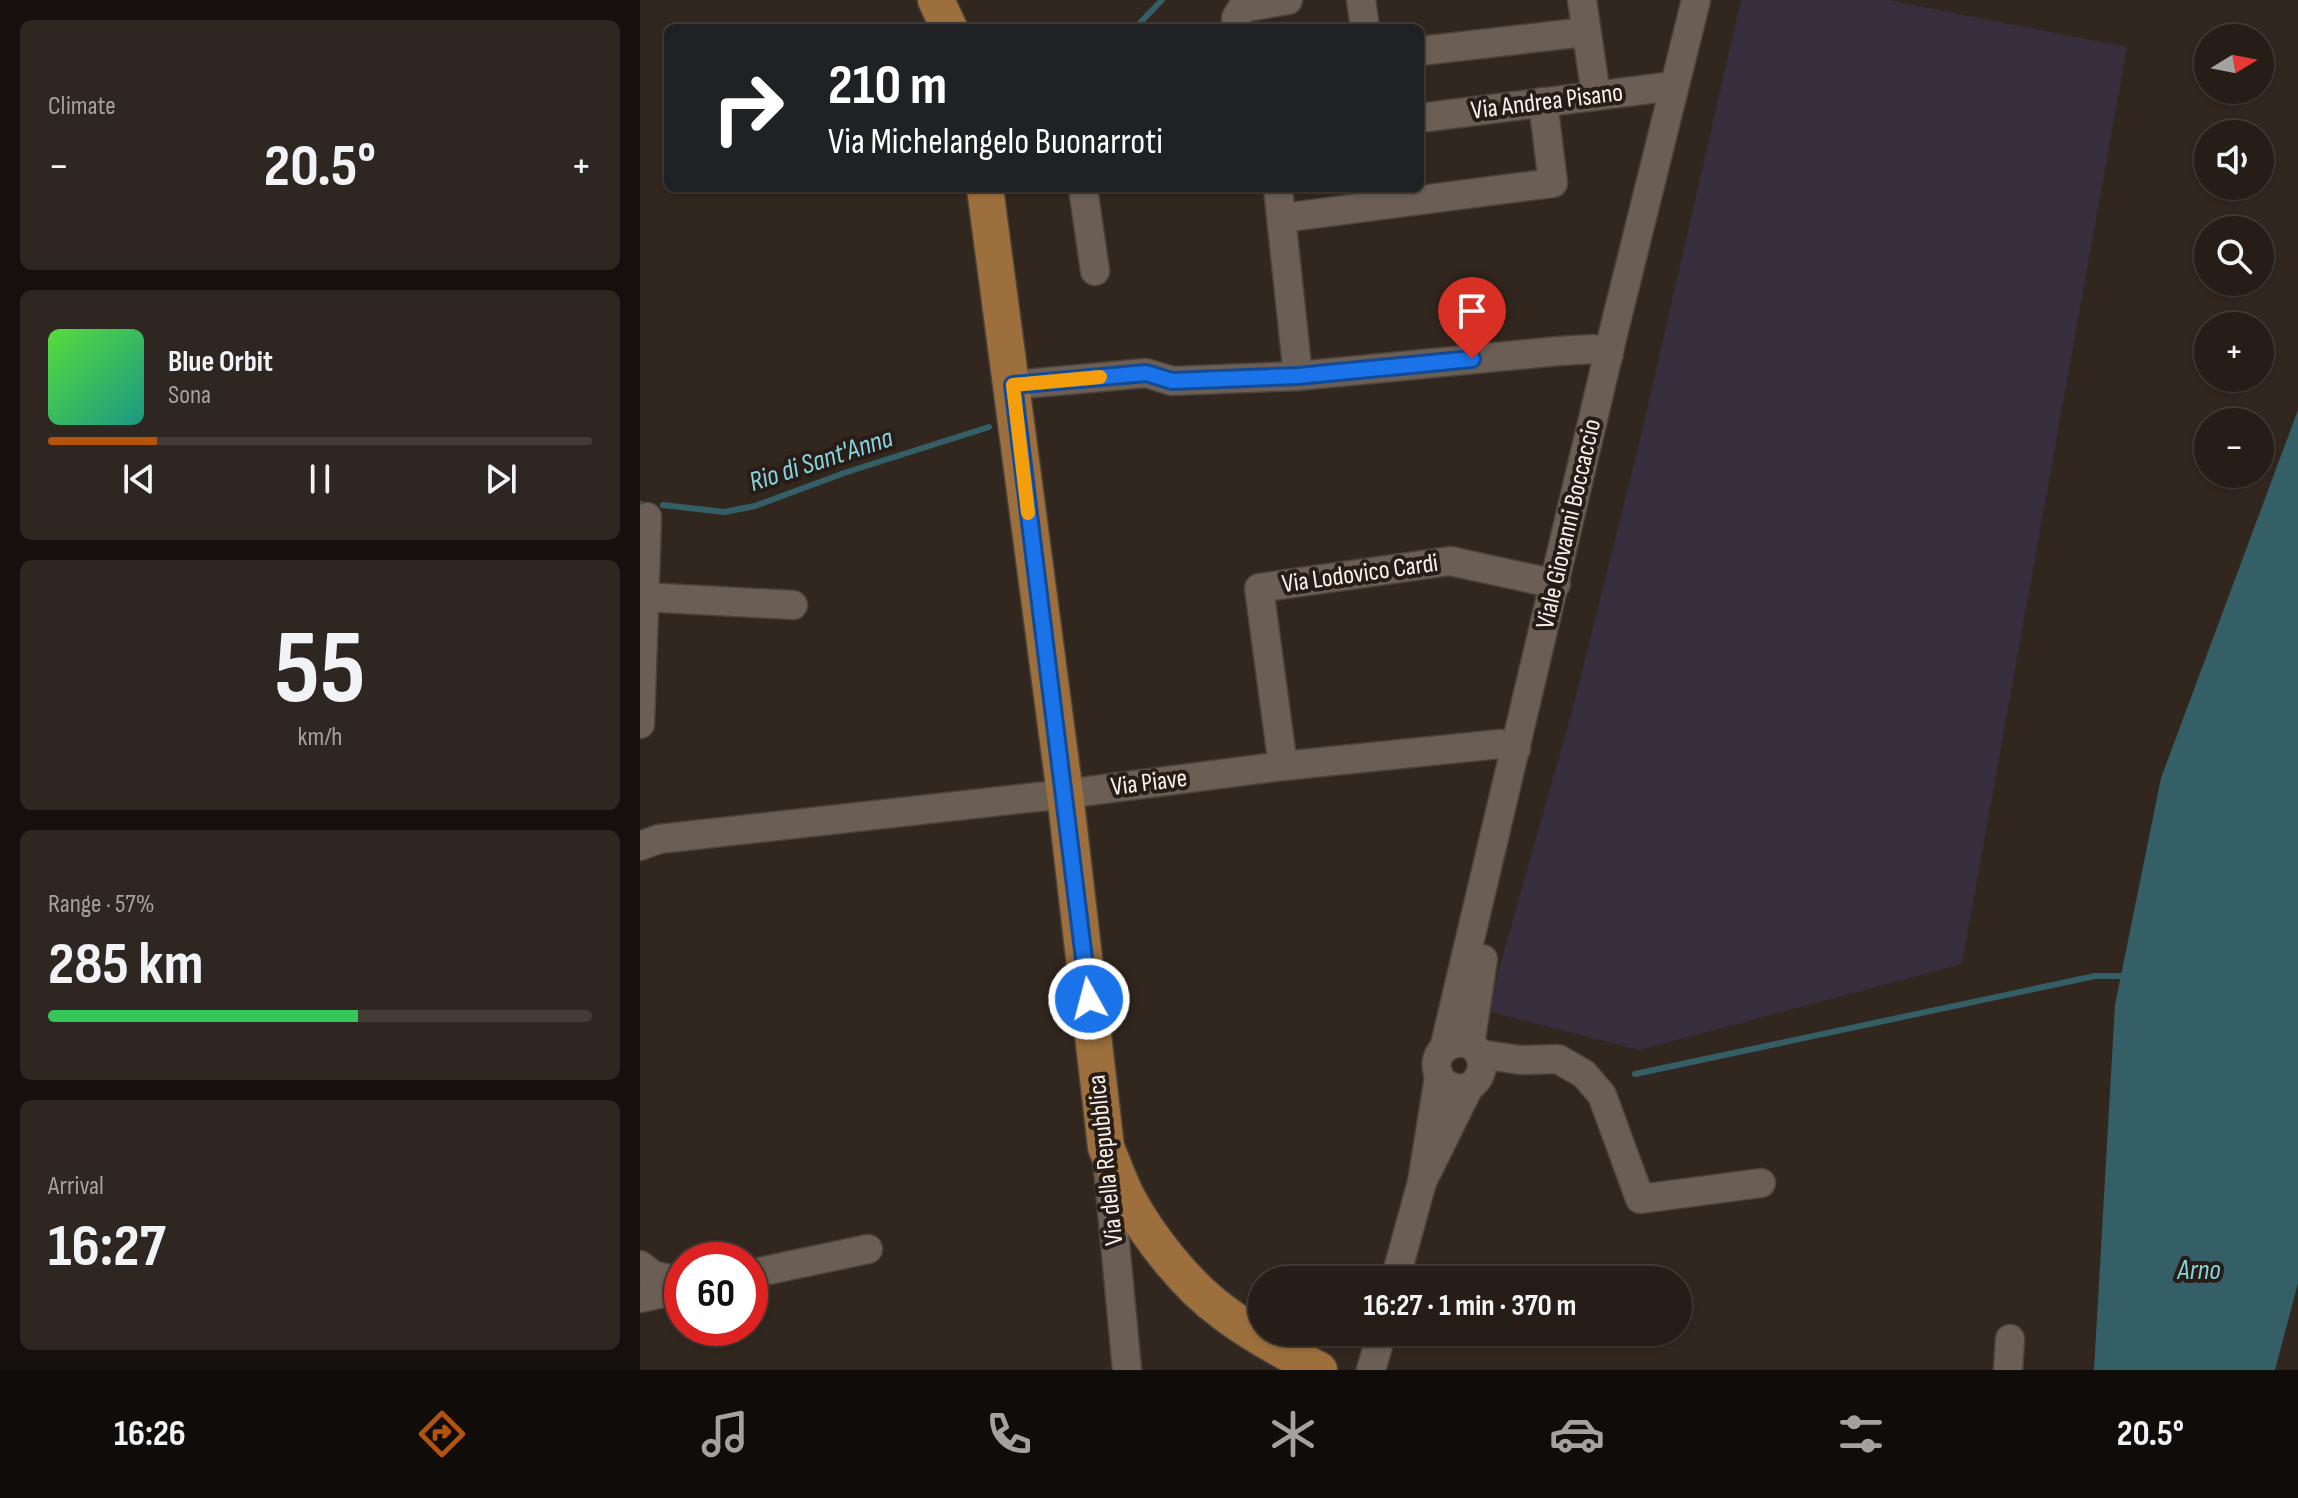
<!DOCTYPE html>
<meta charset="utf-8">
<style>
body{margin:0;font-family:"Sofia Sans Condensed",sans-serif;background:#2e2620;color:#f1f3f6;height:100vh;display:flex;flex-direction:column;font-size:30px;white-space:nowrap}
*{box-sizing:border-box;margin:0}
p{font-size:26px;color:#a4a2a1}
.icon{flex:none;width:44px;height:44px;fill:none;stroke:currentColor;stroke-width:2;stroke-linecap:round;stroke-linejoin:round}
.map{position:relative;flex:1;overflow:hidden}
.sheet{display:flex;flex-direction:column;gap:20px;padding:20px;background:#15100d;width:640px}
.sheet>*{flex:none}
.guide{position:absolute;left:24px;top:24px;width:760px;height:168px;border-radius:12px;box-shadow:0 2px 6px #0004,0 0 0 2px #423b36;background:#202124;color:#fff;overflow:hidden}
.needle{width:52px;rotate:80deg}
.controls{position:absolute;left:1554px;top:24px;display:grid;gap:16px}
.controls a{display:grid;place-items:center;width:80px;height:80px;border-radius:50%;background:#261d17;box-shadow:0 2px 6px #0004,0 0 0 2px #423b36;font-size:40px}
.speed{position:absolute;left:24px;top:1242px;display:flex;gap:16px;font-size:40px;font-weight:700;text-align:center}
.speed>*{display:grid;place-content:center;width:104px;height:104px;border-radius:50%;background:#261d17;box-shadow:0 2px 6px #0004,0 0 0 2px #423b36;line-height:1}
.speed .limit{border:12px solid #d22;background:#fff;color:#111}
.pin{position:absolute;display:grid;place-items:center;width:68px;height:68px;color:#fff;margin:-82px -34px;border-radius:50% 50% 50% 0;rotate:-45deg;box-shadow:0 0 8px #0007}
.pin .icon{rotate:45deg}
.me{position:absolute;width:88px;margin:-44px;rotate:353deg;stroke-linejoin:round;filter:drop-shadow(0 0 6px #0008)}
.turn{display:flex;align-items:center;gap:28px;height:168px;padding:0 32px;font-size:36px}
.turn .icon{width:104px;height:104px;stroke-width:2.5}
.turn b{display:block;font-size:56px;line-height:68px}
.big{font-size:60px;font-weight:700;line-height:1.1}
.sheet .tile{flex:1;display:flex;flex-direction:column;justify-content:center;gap:12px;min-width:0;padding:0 28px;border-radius:12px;background:#2e2620}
.sheet .dial{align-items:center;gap:0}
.dial b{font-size:104px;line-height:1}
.song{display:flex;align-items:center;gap:24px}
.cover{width:96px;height:96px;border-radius:12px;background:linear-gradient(135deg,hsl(110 70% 55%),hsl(170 70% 35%))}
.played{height:8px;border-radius:4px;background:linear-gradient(90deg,#b45309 20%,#423b36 20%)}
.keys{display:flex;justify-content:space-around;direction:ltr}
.heat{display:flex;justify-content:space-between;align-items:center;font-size:44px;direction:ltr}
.charge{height:12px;border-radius:6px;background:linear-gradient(90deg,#34c759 57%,#423b36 0)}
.trip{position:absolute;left:608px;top:1266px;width:444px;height:80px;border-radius:40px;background:#261d17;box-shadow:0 2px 6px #0004,0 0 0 2px #423b36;font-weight:700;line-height:80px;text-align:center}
.dock{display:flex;height:128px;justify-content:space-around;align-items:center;background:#0f0c09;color:#a4a2a1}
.dock .icon{width:56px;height:56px}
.dock .active{color:#b45309}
.dock b{font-size:36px;color:#f1f3f6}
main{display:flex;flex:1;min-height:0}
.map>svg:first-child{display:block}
</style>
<main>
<section class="sheet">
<div class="tile"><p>Climate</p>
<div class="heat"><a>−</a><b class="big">20.5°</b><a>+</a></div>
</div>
<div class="tile">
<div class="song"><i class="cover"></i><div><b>Blue Orbit</b><p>Sona</p></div></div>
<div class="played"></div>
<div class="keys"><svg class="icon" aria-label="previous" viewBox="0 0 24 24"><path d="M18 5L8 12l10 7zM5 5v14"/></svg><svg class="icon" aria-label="pause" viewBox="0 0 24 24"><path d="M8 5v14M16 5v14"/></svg><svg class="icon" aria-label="next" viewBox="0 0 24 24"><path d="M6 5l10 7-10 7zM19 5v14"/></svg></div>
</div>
<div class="tile dial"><b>55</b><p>km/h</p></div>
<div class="tile"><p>Range · 57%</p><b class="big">285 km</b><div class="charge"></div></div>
<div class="tile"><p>Arrival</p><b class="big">16:27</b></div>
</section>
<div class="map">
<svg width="1658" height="1370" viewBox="0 0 1658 1370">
<rect width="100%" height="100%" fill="#32271f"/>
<!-- medical -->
<path fill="#362d3d" d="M1101 0H1248L1487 47 1322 964 999 1050 847 1011 931 715 1000 440Z"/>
<!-- water -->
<path fill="#345f66" d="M1658 410V1283L1635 1370H1454L1475 1005 1521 778Z"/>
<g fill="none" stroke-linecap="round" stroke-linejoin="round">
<!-- stream -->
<g stroke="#345f66" stroke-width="6">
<path d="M495 28 522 0"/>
<path d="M0 504H1"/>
<path d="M23 505 84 512 115 506 207 472 349 427"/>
<path d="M995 1074 1455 976H1489"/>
</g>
<defs>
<g id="minor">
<path d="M721 0 725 28"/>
<path d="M942 0 956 95"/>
<path d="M597 28 596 18 602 8 648 0"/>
<path d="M780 51 945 32"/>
<path d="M780 118 1034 86"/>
<path d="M443 188 455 271"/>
<path d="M638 188 658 376"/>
<path d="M642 218 913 183 903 102"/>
<path d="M373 385 506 373 532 381 658 376 919 351 953 349 969 354"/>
<path d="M3 597 153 605"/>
<path d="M0 724 7 517"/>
<path d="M643 766 619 588 810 561 916 584"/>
<path d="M0 846 19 839 425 794 643 766 860 744 876 749"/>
<path d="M830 1045 843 959"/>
<path d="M804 1049 974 330 1056 0"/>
<path d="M839 1054 880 1060 918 1059 944 1074 962 1095 1000 1199 1121 1183"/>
<path d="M468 1168 487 1370"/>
<path d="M782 1182 829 1087C853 1072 841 1036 813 1044 784 1052 796 1097 829 1087"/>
<path d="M0 1265 13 1275 42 1282"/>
<path d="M110 1274 228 1249"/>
<path d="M755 1280 782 1182 799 1077"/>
<path d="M0 1298 42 1289"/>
<path d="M731 1370 742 1332"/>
<path d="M1368 1370 1370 1339"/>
</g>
<g id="major">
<path d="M296 0 309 28"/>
<path d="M345 188 425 794 466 1147C473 1164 479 1182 488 1199 509 1238 547 1286 583 1312 613 1335 646 1352 679 1370"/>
</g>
</defs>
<!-- minor casing -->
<use href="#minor" stroke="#4b423b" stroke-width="31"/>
<!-- major casing -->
<use href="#major" stroke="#4b423b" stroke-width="39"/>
<!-- minor -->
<use href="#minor" stroke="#6b5e55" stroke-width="28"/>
<!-- major -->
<use href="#major" stroke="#9c6f3c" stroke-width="36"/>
</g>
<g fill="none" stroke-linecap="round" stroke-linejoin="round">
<defs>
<path id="route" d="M449 999 373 385 506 373 532 381 658 376 832 359"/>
</defs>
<!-- route casing -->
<use href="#route" stroke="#114b97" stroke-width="20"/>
<!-- route -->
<use href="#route" stroke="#1a73e8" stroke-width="14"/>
<!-- slow -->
<path stroke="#f59e0b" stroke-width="14" d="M388 513 373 385 460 377"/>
</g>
<g text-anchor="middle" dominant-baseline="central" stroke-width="8" stroke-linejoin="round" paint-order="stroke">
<!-- street labels -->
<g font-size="26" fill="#f9f1ec" stroke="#281d16">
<text transform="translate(907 102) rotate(-7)">Via Andrea Pisano</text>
<text transform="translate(929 524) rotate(-77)">Viale Giovanni Boccaccio</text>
<text transform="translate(720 574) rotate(-8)">Via Lodovico Cardi</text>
<text transform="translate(509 783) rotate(-7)">Via Piave</text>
<text transform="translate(466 1160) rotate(-96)">Via della Repubblica</text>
</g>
<!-- water labels -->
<g font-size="28" font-style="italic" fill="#86d5e1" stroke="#281d16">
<text transform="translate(181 460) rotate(-18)">Rio di Sant'Anna</text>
<text x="1559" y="1270">Arno</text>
</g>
</g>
</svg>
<div class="controls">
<a><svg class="needle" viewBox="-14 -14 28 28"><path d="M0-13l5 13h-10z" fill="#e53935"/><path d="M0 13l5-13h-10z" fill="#a4a2a1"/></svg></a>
<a><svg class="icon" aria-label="sound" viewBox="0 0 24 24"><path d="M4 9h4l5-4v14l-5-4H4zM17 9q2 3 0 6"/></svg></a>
<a><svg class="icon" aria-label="search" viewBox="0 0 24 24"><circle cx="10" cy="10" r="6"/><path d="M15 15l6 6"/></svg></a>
<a>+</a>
<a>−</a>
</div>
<div class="speed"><div class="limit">60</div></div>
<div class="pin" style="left:832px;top:359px;background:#d93025"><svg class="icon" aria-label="arrive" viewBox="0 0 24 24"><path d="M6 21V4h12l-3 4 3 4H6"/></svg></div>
<svg class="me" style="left:449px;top:999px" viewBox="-20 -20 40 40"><circle r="17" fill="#1a73e8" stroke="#fff" stroke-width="3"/><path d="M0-11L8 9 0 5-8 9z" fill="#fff"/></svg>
<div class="trip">16:27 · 1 min · 370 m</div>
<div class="guide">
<div class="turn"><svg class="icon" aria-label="right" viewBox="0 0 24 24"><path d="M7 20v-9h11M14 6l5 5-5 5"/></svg><div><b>210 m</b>Via Michelangelo Buonarroti</div></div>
</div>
</div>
</main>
<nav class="dock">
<b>16:26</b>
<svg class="icon active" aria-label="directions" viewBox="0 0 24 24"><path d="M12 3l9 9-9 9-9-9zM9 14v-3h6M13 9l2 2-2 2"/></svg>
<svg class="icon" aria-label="music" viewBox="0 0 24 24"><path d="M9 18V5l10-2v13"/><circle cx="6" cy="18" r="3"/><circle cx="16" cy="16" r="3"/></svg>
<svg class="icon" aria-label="phone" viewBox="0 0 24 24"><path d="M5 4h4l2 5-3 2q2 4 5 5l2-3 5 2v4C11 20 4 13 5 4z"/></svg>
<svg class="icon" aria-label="climate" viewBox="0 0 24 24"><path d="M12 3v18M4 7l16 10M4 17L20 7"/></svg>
<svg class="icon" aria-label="car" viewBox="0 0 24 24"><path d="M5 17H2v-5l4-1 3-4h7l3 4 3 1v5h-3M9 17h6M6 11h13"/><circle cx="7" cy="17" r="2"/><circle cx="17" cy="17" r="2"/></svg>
<svg class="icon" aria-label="filters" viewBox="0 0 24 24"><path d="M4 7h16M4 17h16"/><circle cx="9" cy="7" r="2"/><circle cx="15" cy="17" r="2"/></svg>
<b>20.5°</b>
</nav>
